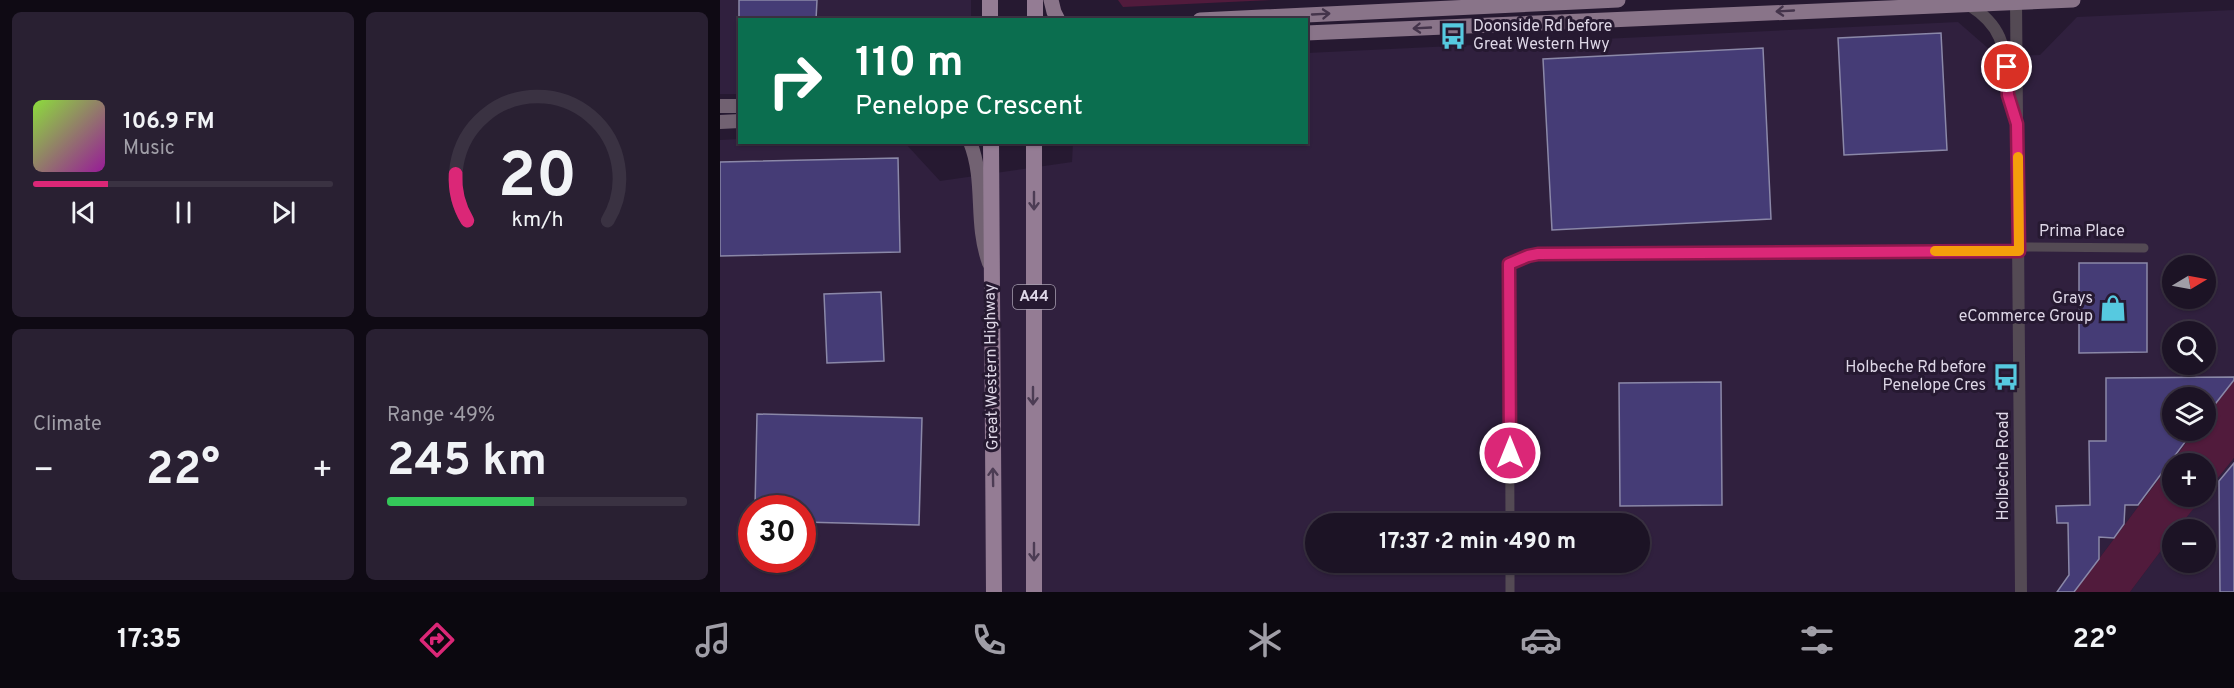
<!DOCTYPE html>
<meta charset="utf-8">
<style>
body{margin:0;font-family:Overpass,sans-serif;background:#292032;color:#f1f3f6;height:100vh;display:flex;flex-direction:column;font-size:22px;white-space:nowrap}
*{box-sizing:border-box;margin:0}
p{font-size:20px;color:#a09ea7}
.icon{flex:none;width:33px;height:33px;fill:none;stroke:currentColor;stroke-width:2;stroke-linecap:round;stroke-linejoin:round}
.map{position:relative;flex:1;overflow:hidden}
.panel{display:flex;flex-direction:column;gap:12px;padding:12px;background:#0f0a14;width:720px}
.panel>*{flex:none}
.guide{position:absolute;left:18px;top:18px;width:570px;height:126px;border-radius:0px;box-shadow:0 2px 4px #0004,0 0 0 2px #3a3242;background:#0b6e4f;color:#fff;overflow:hidden}
.needle{width:39px;rotate:80deg}
.controls{position:absolute;left:1442px;top:255px;display:grid;gap:12px}
.controls a{display:grid;place-items:center;width:54px;height:54px;border-radius:50%;background:#1c1325;box-shadow:0 2px 4px #0004,0 0 0 2px #3a3242;font-size:30px}
.speed{position:absolute;left:18px;top:495px;display:flex;gap:12px;font-size:30px;font-weight:700;text-align:center}
.speed>*{display:grid;place-content:center;width:78px;height:78px;border-radius:50%;background:#1c1325;box-shadow:0 2px 4px #0004,0 0 0 2px #3a3242;line-height:1}
.speed .limit{border:9px solid #d22;background:#fff;color:#111}
.pin{position:absolute;display:grid;place-items:center;width:51px;height:51px;color:#fff;margin:-26px;border:3px solid #fff;border-radius:50%;box-shadow:0 2px 6px #0007}
.me{position:absolute;width:66px;margin:-33px;rotate:0deg;stroke-linejoin:round;filter:drop-shadow(0 0 4px #0008)}
.turn{display:flex;align-items:center;gap:21px;height:126px;padding:0 18px;font-size:27px}
.turn .icon{width:78px;height:78px;stroke-width:2.5}
.turn b{display:block;font-size:42px;line-height:51px}
.big{font-size:45px;font-weight:700;line-height:1.1}
.panel .widget{flex:1;display:flex;flex-direction:column;justify-content:center;gap:9px;min-width:0;padding:0 21px;border-radius:9px;background:#292032}
.panel .dial{align-items:center;gap:0}
.dial svg{height:156px;overflow:visible;fill:none;stroke:#3a3242;stroke-width:7;stroke-linecap:round;text-anchor:middle}
.dial text{fill:#f1f3f6;stroke:none}
.song{display:flex;align-items:center;gap:18px}
.cover{width:72px;height:72px;border-radius:9px;background:linear-gradient(135deg,hsl(90 70% 55%),hsl(300 70% 35%))}
.played{height:6px;border-radius:3px;background:linear-gradient(90deg,#db2777 25%,#3a3242 25%)}
.keys{display:flex;justify-content:space-around;direction:ltr}
.heat{display:flex;justify-content:space-between;align-items:center;font-size:33px;direction:ltr}
.charge{height:9px;border-radius:4px;background:linear-gradient(90deg,#34c759 49%,#3a3242 0)}
.panel .tiles{flex:1;display:grid;gap:12px;grid-template-columns:repeat(2,1fr)}
.trip{position:absolute;left:585px;top:513px;width:345px;height:60px;border-radius:30px;background:#1c1325;box-shadow:0 2px 4px #0004,0 0 0 2px #3a3242;font-weight:700;line-height:60px;text-align:center}
.dock{display:flex;height:96px;justify-content:space-around;align-items:center;background:#0b080f;color:#a09ea7}
.dock .icon{width:42px;height:42px}
.dock .active{color:#db2777}
.dock b{font-size:27px;color:#f1f3f6}
main{display:flex;flex:1;min-height:0}
.map>svg:first-child{display:block}
</style>
<main>
<section class="panel">
<div class="tiles">
<div class="widget">
<div class="song"><i class="cover"></i><div><b>106.9 FM</b><p>Music</p></div></div>
<div class="played"></div>
<div class="keys"><svg class="icon" aria-label="previous" viewBox="0 0 24 24"><path d="M18 5L8 12l10 7zM5 5v14"/></svg><svg class="icon" aria-label="pause" viewBox="0 0 24 24"><path d="M8 5v14M16 5v14"/></svg><svg class="icon" aria-label="next" viewBox="0 0 24 24"><path d="M6 5l10 7-10 7zM19 5v14"/></svg></div>
</div>
<div class="widget dial"><svg viewBox="0 0 100 80">
<path d="M14 69A42 42 0 1 1 86 69"/>
<path d="M14 69A42 42 0 0 1 8 45" stroke="#db2777"/>
<text x="50" y="56" font-size="32" font-weight="700">20</text>
<text x="50" y="72" font-size="11">km/h</text>
</svg></div>
<div class="widget"><p>Climate</p>
<div class="heat"><a>−</a><b class="big">22°</b><a>+</a></div>
</div>
<div class="widget"><p>Range · 49%</p><b class="big">245 km</b><div class="charge"></div></div>
</div>
</section>
<div class="map">
<svg width="1514" height="592" viewBox="0 0 1514 592">
<rect width="100%" height="100%" fill="#261931"/>
<!-- built -->
<g fill="#30203e" fill-rule="evenodd">
<path d="M0 0H251V19L20 20 19 94H0Z"/>
<path d="M1514 10V381L1485 417V398H1452V430L1475 431 1354 592H0V140L19 139 20 142 185 143 220 181 352 162 353 143 586 142 587 53 1238 22 1277 56 1320 55 1357 17ZM1452 266H1485V298H1452ZM1452 332H1485V364H1452ZM32 508H82V560H32ZM596 524H920V562H596Z"/>
<path d="M1514 458V592H1410L1452 536V562H1485V530L1457 529Z"/>
</g>
<!-- green -->
<g fill="#511b3c">
<path d="M398 0H552L403 7Z"/>
<path d="M1514 381V458L1485 494V464H1452V496L1483 497 1457 529 1452 530V536L1410 592H1354L1475 431 1485 430V417Z"/>
</g>
<!-- building -->
<g fill="#453c76" stroke="#8b88a8" stroke-width="1.5">
<path d="M19 0H97L96 20H19Z"/>
<path d="M1221 33 1227 150 1124 155 1118 38Z"/>
<path d="M1043 48 1051 219 832 230 823 59Z"/>
<path d="M178 158 180 252 0 256V162Z"/>
<path d="M1359 263H1427V352L1359 353Z"/>
<path d="M161 292 164 361 107 363 104 294Z"/>
<path d="M1514 377V380L1485 417V398H1452V430H1474L1418 505H1405L1404 524 1394 538 1379 537V559L1354 592H1337L1349 575 1348 523H1337L1336 506 1370 505 1369 441H1386V378Z"/>
<path d="M1001 382 1002 505 900 506 899 383Z"/>
<path d="M37 414 202 418 199 525 82 522V508H35Z"/>
<path d="M1514 463V592H1500L1499 481Z"/>
</g>
<g fill="none" stroke-linecap="round" stroke-linejoin="round">
<!-- minor -->
<g stroke="#544a54" stroke-width="9">
<path d="M1299 247 1424 248"/>
<path d="M790 524 789 264 808 256 818 254 1299 251"/>
<path d="M790 562V592"/>
</g>
<!-- tertiary -->
<g stroke="#544a54" stroke-width="12">
<path d="M1296 0 1301 592"/>
<path d="M1249 5C1297 35 1280 67 1293 111"/>
</g>
<!-- secondary -->
<g stroke="#726272" stroke-width="14">
<path d="M0 106H20"/>
<path d="M0 122 20 121"/>
<path d="M250 142C266 182 254 222 269 263"/>
</g>
<!-- primary -->
<g stroke="#897489" stroke-width="15">
<path d="M331 0 334 12 338 20"/>
<path d="M480 20 898 0"/>
<path d="M586 33 1353 0"/>
</g>
<!-- trunk -->
<g stroke="#947c94" stroke-width="16">
<path d="M270 0V20"/>
<path d="M315 20V0"/>
<path d="M271 142 274 592"/>
<path d="M314 592V142"/>
</g>
</g>
<!-- one-way arrows -->
<defs><path id="oneway-shaft" d="M-6 0H5M1.5-3L5.5 0L1.5 3" fill="none" stroke-width="1.6" stroke-linecap="round" stroke-linejoin="round" transform="scale(1.5)"/></defs>
<g stroke="#44344b">
<use href="#oneway-shaft" transform="translate(1065 11) rotate(177)"/>
<use href="#oneway-shaft" transform="translate(601 14) rotate(-3)"/>
<use href="#oneway-shaft" transform="translate(702 28) rotate(177)"/>
</g>
<g stroke="#4c3c54">
<use href="#oneway-shaft" transform="translate(314 201) rotate(90)"/>
<use href="#oneway-shaft" transform="translate(313 396) rotate(90)"/>
<use href="#oneway-shaft" transform="translate(273 477) rotate(-91)"/>
<use href="#oneway-shaft" transform="translate(314 552) rotate(90)"/>
</g>
<g fill="none" stroke-linecap="round" stroke-linejoin="round">
<defs>
<path id="route" d="M790 453 789 264 808 256 818 254 1299 251 1297 124 1288 95 1287 67"/>
</defs>
<!-- route casing -->
<use href="#route" stroke="#8e194d" stroke-width="15"/>
<!-- route -->
<use href="#route" stroke="#db2777" stroke-width="10"/>
<!-- slow -->
<path stroke="#f59e0b" stroke-width="10" d="M1215 251H1299L1298 157"/>
</g>
<!-- icons -->
<defs>
<symbol id="bus-bare" viewBox="-9 -9 18 18"><path d="M-5-6H5V4H4V6H2V4H-2V6H-4V4H-5ZM-3.5-4V0h7V-4ZM-3.5 1.2v1.5H-2V1.2ZM2 1.2v1.5H3.5V1.2Z" fill="#56c9e0" stroke="#261931" stroke-width="2.5" paint-order="stroke"/></symbol>
<symbol id="shop-bare" viewBox="-9 -9 18 18"><path d="M-5-2.5h2.3a2.7 3.5 0 0 1 5.4 0H5L5.5 6h-11ZM-1.5-2.5h3a1.5 2.3 0 0 0-3 0Z" fill="#56c9e0" stroke="#261931" stroke-width="2.5" paint-order="stroke"/></symbol>
</defs>
<g fill-rule="evenodd">
<use href="#bus-bare" x="714" y="17" width="38" height="38"/>
<use href="#shop-bare" x="1374" y="289" width="38" height="38"/>
<use href="#bus-bare" x="1267" y="358" width="38" height="38"/>
</g>
<g text-anchor="middle" dominant-baseline="central" stroke-width="6" stroke-linejoin="round" paint-order="stroke">
<!-- shield labels -->
<rect fill="#261931" stroke="#a79eb0" stroke-width="1.5" x="293" y="285" width="42" height="24" rx="4.5"/>
<g font-size="15" font-weight="bold" fill="#ded7e7">
<text x="314" y="297">A44</text>
</g>
<!-- poi labels -->
<g font-size="16" fill="#ded7e7" stroke="#261931" text-anchor="end">
<text x="753" y="27" text-anchor="start">Doonside Rd before<tspan x="753" dy="18">Great Western Hwy</tspan></text>
<text x="1373" y="299">Grays<tspan x="1373" dy="18">eCommerce Group</tspan></text>
<text x="1266" y="368">Holbeche Rd before<tspan x="1266" dy="18">Penelope Cres</tspan></text>
</g>
<!-- street labels -->
<g font-size="16" fill="#ded7e7" stroke="#261931">
<text x="1362" y="232">Prima Place</text>
<text transform="translate(272 367) rotate(-91)">Great Western Highway</text>
<text transform="translate(1284 466) rotate(-90)">Holbeche Road</text>
</g>
</g>
</svg>
<div class="controls">
<a><svg class="needle" viewBox="-14 -14 28 28"><path d="M0-13l5 13h-10z" fill="#e53935"/><path d="M0 13l5-13h-10z" fill="#a09ea7"/></svg></a>
<a><svg class="icon" aria-label="search" viewBox="0 0 24 24"><circle cx="10" cy="10" r="6"/><path d="M15 15l6 6"/></svg></a>
<a><svg class="icon" aria-label="layers" viewBox="0 0 24 24"><path d="M12 4l9 5-9 5-9-5zM3 14l9 5 9-5"/></svg></a>
<a>+</a>
<a>−</a>
</div>
<div class="speed"><div class="limit">30</div></div>
<div class="pin" style="left:1287px;top:67px;background:#d93025"><svg class="icon" aria-label="arrive" viewBox="0 0 24 24"><path d="M6 21V4h12l-3 4 3 4H6"/></svg></div>
<svg class="me" style="left:790px;top:453px" viewBox="-20 -20 40 40"><circle r="17" fill="#db2777" stroke="#fff" stroke-width="3"/><path d="M0-11L8 9 0 5-8 9z" fill="#fff"/></svg>
<div class="trip">17:37 · 2 min · 490 m</div>
<div class="guide">
<div class="turn"><svg class="icon" aria-label="right" viewBox="0 0 24 24"><path d="M7 20v-9h11M14 6l5 5-5 5"/></svg><div><b>110 m</b>Penelope Crescent</div></div>
</div>
</div>
</main>
<nav class="dock">
<b>17:35</b>
<svg class="icon active" aria-label="directions" viewBox="0 0 24 24"><path d="M12 3l9 9-9 9-9-9zM9 14v-3h6M13 9l2 2-2 2"/></svg>
<svg class="icon" aria-label="music" viewBox="0 0 24 24"><path d="M9 18V5l10-2v13"/><circle cx="6" cy="18" r="3"/><circle cx="16" cy="16" r="3"/></svg>
<svg class="icon" aria-label="phone" viewBox="0 0 24 24"><path d="M5 4h4l2 5-3 2q2 4 5 5l2-3 5 2v4C11 20 4 13 5 4z"/></svg>
<svg class="icon" aria-label="climate" viewBox="0 0 24 24"><path d="M12 3v18M4 7l16 10M4 17L20 7"/></svg>
<svg class="icon" aria-label="car" viewBox="0 0 24 24"><path d="M5 17H2v-5l4-1 3-4h7l3 4 3 1v5h-3M9 17h6M6 11h13"/><circle cx="7" cy="17" r="2"/><circle cx="17" cy="17" r="2"/></svg>
<svg class="icon" aria-label="filters" viewBox="0 0 24 24"><path d="M4 7h16M4 17h16"/><circle cx="9" cy="7" r="2"/><circle cx="15" cy="17" r="2"/></svg>
<b>22°</b>
</nav>
